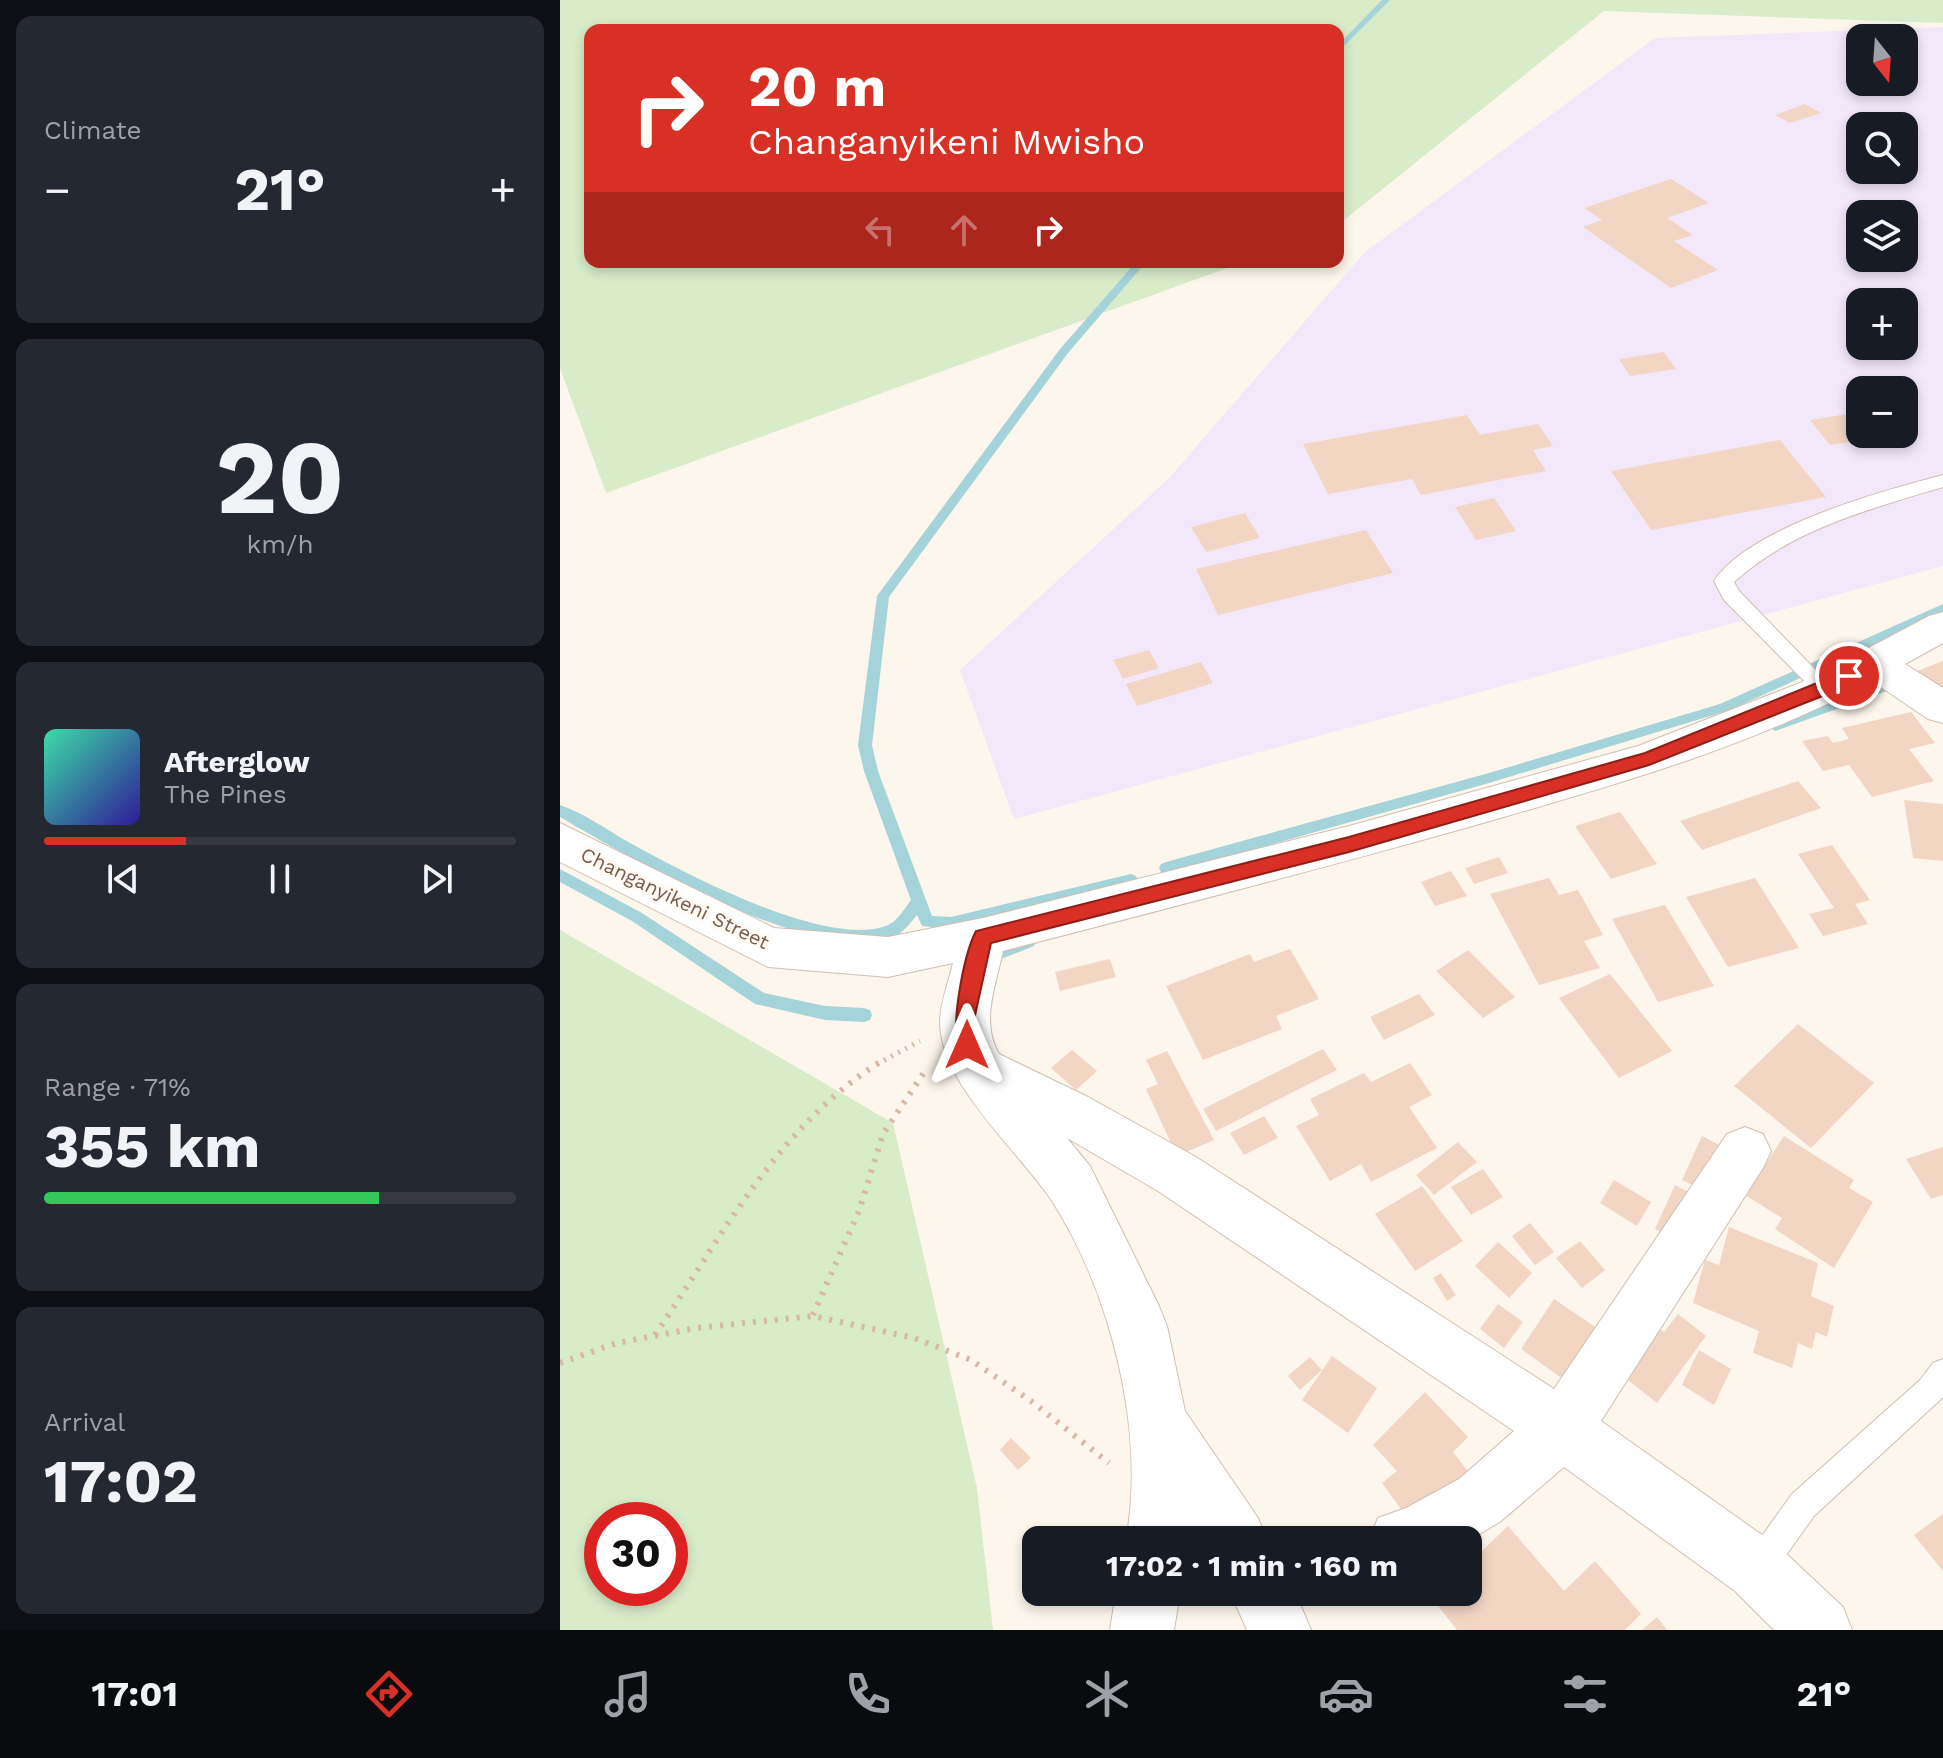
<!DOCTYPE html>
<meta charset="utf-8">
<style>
body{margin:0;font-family:"Work Sans",sans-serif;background:#242831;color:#f1f3f6;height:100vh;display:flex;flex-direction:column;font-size:30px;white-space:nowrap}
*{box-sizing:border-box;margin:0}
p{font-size:26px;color:#9ea1a6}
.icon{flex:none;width:44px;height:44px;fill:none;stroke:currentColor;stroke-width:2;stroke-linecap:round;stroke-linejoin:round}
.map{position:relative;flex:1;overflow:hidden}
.details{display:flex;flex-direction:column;gap:16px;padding:16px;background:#0d0f14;width:560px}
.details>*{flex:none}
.banner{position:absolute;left:24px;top:24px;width:760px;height:244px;border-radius:16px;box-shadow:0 4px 12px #0003;background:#d93025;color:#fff;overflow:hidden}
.needle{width:52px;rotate:163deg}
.fabs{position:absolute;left:1286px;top:24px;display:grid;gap:16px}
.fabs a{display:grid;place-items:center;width:72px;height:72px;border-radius:16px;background:#171b24;box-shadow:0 4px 12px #0003;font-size:40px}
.speed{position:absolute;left:24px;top:1502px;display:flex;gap:16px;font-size:40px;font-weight:700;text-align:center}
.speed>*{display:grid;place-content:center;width:104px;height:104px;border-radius:50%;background:#171b24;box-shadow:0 4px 12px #0003;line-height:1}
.speed .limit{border:12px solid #d22;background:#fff;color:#111}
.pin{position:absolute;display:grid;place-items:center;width:68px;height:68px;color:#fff;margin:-34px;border:4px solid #fff;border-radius:50%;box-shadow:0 2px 8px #0007}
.me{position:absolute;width:88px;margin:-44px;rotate:0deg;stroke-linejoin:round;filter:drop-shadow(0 0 6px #0008)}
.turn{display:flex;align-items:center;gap:28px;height:168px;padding:0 32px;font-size:36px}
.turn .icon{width:104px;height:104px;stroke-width:2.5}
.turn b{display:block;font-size:56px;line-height:68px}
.lanes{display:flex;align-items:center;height:76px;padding:0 32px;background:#0003;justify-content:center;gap:40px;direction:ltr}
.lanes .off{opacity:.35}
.big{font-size:60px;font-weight:700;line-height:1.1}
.details .widget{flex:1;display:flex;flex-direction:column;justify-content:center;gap:12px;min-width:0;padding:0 28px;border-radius:16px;background:#242831}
.details .dial{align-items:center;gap:0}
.dial b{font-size:104px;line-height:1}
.song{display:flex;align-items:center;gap:24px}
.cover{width:96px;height:96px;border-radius:12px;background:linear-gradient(135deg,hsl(160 70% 55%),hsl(250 70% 35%))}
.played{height:8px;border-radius:4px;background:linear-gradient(90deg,#d93025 30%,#363941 30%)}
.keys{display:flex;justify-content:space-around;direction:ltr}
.heat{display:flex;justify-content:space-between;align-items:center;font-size:44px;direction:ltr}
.charge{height:12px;border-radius:6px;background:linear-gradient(90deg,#34c759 71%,#363941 0)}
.trip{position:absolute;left:462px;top:1526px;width:460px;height:80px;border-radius:16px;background:#171b24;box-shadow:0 4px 12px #0003;font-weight:700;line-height:80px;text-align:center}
.menu{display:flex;height:128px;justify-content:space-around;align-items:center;background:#090b0e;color:#9ea1a6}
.menu .icon{width:56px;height:56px}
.menu .active{color:#d93025}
.menu b{font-size:36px;color:#f1f3f6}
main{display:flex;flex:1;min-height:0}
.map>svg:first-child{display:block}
</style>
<main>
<section class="details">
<div class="widget"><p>Climate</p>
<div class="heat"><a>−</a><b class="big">21°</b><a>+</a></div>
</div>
<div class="widget dial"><b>20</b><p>km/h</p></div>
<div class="widget">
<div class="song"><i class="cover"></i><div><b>Afterglow</b><p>The Pines</p></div></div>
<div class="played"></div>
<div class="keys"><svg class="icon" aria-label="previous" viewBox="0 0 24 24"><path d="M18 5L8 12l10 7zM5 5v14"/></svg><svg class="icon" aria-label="pause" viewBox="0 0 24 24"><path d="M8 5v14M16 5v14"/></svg><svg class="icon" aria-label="next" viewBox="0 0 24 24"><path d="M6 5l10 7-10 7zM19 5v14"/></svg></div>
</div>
<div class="widget"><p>Range · 71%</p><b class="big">355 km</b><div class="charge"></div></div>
<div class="widget"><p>Arrival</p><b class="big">17:02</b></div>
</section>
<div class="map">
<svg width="1383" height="1630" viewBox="0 0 1383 1630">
<rect width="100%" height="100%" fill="#fdf6ec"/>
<!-- education -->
<path fill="#f3e8fa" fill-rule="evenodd" d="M1383 27V566L454 819 400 670 609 478 805 252 1095 38ZM1300 38H1344V82H1300ZM1300 126H1344V170H1300ZM1300 214H1344V258H1300ZM1300 302H1344V346H1300ZM1300 390H1344V434H1300Z"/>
<!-- green -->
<g fill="#d8ecc9" fill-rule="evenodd">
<path d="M0 0H1383V23L1044 11 778 225V30H30V262H684L46 493 0 368Z"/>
<path d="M0 930 333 1123 417 1488 433 1630H0ZM42 1520H110V1588H42Z"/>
</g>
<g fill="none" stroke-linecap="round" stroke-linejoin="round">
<!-- stream -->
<g fill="#a5d3da" fill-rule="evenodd">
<path d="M822 0H830L778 52V45Z"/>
<path d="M576 262H586L508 353 329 597 312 745 318 771 372 916 391 917 571 874 576 876 578 880 576 884 391 929 362 926 357 915C351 922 344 932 335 936 257 969 69 857 0 817V805C24 813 47 830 70 843 125 873 264 948 326 926 337 922 345 908 351 900L304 771 298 745 317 596 500 349Z"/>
<path d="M1383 604V613L1170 710 929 783 606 874 601 872 599 868 601 864 606 862 929 773 1160 704Z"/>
<path d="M1336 678 1341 680 1342 683 1341 686 1215 731 1208 726 1210 723Z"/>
<path d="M0 869 82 913 204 993 265 1006 304 1008 310 1010 312 1015 310 1020 304 1022 265 1020 195 1004 72 921 0 882Z"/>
<path d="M469 936 474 938 476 942 474 946 426 965 421 963 418 959 421 955Z"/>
</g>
</g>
<!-- building -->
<g fill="#f3d5c3">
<path d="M1245 104 1261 113 1230 123 1215 115Z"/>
<path d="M1111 179 1149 203 1107 218 1133 235 1114 241 1158 270 1111 288 1023 227 1042 220 1024 208Z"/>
<path d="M1104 352 1116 369 1070 376 1059 359Z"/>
<path d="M1300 412V434L1330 436 1270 445 1250 420Z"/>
<path d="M907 415 920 435 978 424 993 446 973 450 986 471 861 495 852 479 768 494 743 444Z"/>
<path d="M1220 440 1266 497 1091 530 1051 471Z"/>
<path d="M934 498 956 531 916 540 895 507Z"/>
<path d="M685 513 700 538 646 552 631 527Z"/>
<path d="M806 530 833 573 658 615 636 569Z"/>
<path d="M589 650 599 668 563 679 553 660Z"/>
<path d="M1383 661V697L1349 674Z"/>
<path d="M641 662 653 683 577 706 566 684Z"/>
<path d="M1351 712 1375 743 1349 749 1374 781 1312 797 1289 765 1263 771 1242 741 1268 736 1273 743 1289 739 1282 728Z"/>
<path d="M1238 781 1261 808 1142 850 1120 821Z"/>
<path d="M1344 800 1383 804V861L1353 858Z"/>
<path d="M1060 812 1097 864 1051 879 1015 826Z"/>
<path d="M1272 845 1310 900 1295 904 1308 924 1263 936 1249 914 1274 908 1238 854Z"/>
<path d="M939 857 948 873 914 884 905 868Z"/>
<path d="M891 871 907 896 875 906 861 882Z"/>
<path d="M989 878 999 895 1018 890 1043 935 1024 941 1040 968 979 985 930 894Z"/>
<path d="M1195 878 1239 948 1168 967 1126 897Z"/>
<path d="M1105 905 1154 986 1098 1002 1052 919Z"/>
<path d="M730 949 759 999 716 1016 722 1029 643 1060 606 986 690 954 694 962Z"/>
<path d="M908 950 955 997 923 1018 876 971Z"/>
<path d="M550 959 556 977 500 991 495 972Z"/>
<path d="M1050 974 1112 1051 1059 1078 999 998Z"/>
<path d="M859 994 875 1015 824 1040 810 1017Z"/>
<path d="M1238 1024 1314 1083 1251 1148 1174 1086Z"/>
<path d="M763 1049 777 1070 656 1131 643 1109Z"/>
<path d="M512 1050 537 1071 516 1090 491 1068Z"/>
<path d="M607 1051 654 1140 617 1156 586 1089 598 1084 586 1060Z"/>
<path d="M850 1063 872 1095 849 1107 877 1148 811 1182 801 1164 770 1181 736 1126 759 1115 750 1099 804 1073 811 1082Z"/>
<path d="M704 1116 718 1138 684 1155 670 1133Z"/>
<path d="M1142 1136 1167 1149 1148 1192 1122 1180Z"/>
<path d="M1224 1136 1294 1180 1289 1188 1313 1202 1274 1268 1215 1229 1222 1218 1185 1195Z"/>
<path d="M898 1142 917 1162 874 1195 856 1175Z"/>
<path d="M1383 1147V1195L1371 1199 1346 1159Z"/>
<path d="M923 1169 943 1197 911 1215 891 1187Z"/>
<path d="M1054 1180 1091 1202 1077 1226 1040 1203Z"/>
<path d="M1115 1185 1142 1199 1121 1244 1095 1229Z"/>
<path d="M862 1186 903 1241 855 1271 815 1214Z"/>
<path d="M970 1223 994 1252 975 1265 952 1236Z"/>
<path d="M1169 1227 1258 1263 1251 1296 1274 1306 1267 1337 1256 1332 1252 1349 1238 1343 1232 1368 1193 1353 1199 1331 1133 1303 1145 1260 1159 1265Z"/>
<path d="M1020 1241 1045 1270 1022 1288 996 1258Z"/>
<path d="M938 1242 972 1273 949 1298 915 1266Z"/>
<path d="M881 1273 896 1295 887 1301 873 1278Z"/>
<path d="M994 1299 1050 1337 1003 1379 961 1349Z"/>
<path d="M938 1304 963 1322 944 1348 920 1329Z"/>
<path d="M1118 1314 1146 1336 1097 1403 1050 1366 1086 1318 1104 1332Z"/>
<path d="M1139 1350 1171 1369 1154 1405 1122 1385Z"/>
<path d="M772 1356 817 1388 788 1433 742 1400Z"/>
<path d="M750 1357 762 1370 740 1390 728 1376Z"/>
<path d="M865 1392 908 1437 893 1452 910 1474 852 1524 822 1483 837 1471 813 1445Z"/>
<path d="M451 1438 471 1458 458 1470 440 1450Z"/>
<path d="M1383 1514V1571L1354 1535Z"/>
<path d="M948 1526 1004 1591 1035 1561 1081 1614 1065 1630H897L872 1598 878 1592H908V1564Z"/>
<path d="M1097 1617 1107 1630H1082Z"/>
</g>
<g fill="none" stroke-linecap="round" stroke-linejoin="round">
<defs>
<g id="lane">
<path d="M1383 475V487C1310 509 1232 529 1174 582L1179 591 1274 689 1271 694H1257L1164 600 1154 581C1190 527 1322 491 1383 475Z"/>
<path d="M1383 1359V1397L1380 1400 1254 1516 1209 1579 1198 1584 1187 1579 1182 1568 1187 1557 1232 1494 1360 1380 1373 1363Z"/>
</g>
<g id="street">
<path d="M1383 612V643L1345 664 1383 688V723L1368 719 1312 681C1194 745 1065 782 937 819 773 866 608 908 443 951 436 985 420 1022 439 1054L528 1097 636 1157 994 1389 1167 1134 1185 1127 1203 1134 1211 1151 1203 1168 1041 1421 1219 1547 1283 1607 1292 1630H1214L1175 1591 1004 1467 941 1521 908 1541 809 1540 818 1518 846 1508 899 1479 954 1431 598 1191 507 1138 530 1166 599 1306 607 1326 625 1411 698 1518 707 1540H640L630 1525 628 1540H566C586 1432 551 1293 492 1201 459 1151 380 1084 380 1022 380 1003 389 981 393 963L328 977 208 967 0 862V823L214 928 328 937 423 918 789 826 1078 746 1250 679 1369 616Z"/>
<path d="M556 1592H620L614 1630H550Z"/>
<path d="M670 1592H735L751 1630H687Z"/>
</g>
</defs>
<!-- lane casing -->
<use href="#lane" stroke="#d1beb0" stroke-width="2"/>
<!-- street casing -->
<use href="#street" stroke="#d1beb0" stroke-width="2"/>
<!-- path-far1 -->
<path stroke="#d9b8a5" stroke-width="5" stroke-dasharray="2 6" stroke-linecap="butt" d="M317 1064 360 1041"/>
<!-- path -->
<g stroke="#d9b8a5" stroke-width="6" stroke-dasharray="3 8" stroke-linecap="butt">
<path d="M253 1315 299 1211 323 1134 367 1068"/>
<path d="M95 1335C161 1238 218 1126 320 1062"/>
<path d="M0 1363 57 1343 136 1328 253 1316 354 1338 411 1360 471 1401 549 1463"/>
</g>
<!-- lane -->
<use href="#lane" fill="#fff" fill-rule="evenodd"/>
<!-- street -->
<use href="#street" fill="#fff" fill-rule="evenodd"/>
</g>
<!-- route -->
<path fill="#d93025" stroke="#8d1f18" stroke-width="2" d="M1289 670 1297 676 1270 693 1089 765 789 852 431 943 414 1020 417 1045 414 1052 407 1054 400 1052C389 1028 404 954 416 931L789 837 1085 753Z"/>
<g text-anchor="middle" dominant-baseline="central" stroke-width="6" stroke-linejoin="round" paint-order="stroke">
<!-- street labels -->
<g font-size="20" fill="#7a5c4d" stroke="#fffaf3">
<text transform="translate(115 898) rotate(26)">Changanyikeni Street</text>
</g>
</g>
</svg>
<div class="fabs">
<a><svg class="needle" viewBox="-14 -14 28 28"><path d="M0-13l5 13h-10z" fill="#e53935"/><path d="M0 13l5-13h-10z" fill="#9ea1a6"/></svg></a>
<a><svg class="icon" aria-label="search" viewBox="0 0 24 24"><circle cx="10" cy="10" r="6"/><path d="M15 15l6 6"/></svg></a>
<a><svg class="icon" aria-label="layers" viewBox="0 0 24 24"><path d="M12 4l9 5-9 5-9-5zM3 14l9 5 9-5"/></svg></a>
<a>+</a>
<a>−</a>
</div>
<div class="speed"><div class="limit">30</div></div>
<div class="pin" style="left:1289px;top:676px;background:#d93025"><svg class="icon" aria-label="arrive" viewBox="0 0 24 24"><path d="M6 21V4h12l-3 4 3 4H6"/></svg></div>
<svg class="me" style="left:407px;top:1045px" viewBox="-20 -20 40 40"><path d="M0-17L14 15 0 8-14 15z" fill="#d93025" stroke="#fff" stroke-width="4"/></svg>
<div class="trip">17:02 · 1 min · 160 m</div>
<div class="banner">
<div class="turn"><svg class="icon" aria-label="right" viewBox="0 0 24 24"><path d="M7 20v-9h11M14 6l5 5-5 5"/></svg><div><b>20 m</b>Changanyikeni Mwisho</div></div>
<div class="lanes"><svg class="icon off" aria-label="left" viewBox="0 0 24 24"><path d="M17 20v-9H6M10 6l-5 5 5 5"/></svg><svg class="icon off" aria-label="ahead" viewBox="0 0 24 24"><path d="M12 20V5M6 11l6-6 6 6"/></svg><svg class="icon" aria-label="right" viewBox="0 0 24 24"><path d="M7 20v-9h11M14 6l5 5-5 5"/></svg></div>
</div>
</div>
</main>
<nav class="menu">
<b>17:01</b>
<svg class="icon active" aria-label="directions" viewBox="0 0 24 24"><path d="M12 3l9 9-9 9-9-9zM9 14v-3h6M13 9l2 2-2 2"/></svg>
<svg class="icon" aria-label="music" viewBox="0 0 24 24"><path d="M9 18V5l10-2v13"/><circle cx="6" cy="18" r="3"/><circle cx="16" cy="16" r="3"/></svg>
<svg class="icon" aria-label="phone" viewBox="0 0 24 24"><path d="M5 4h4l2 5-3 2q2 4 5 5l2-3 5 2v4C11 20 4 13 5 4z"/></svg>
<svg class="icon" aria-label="climate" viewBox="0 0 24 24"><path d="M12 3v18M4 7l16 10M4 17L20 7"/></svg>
<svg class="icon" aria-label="car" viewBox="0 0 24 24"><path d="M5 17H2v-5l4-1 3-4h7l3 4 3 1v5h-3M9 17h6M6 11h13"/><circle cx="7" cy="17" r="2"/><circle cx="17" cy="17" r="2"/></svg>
<svg class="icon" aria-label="filters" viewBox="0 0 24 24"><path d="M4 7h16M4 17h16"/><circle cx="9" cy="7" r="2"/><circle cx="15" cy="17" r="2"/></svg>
<b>21°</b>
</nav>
